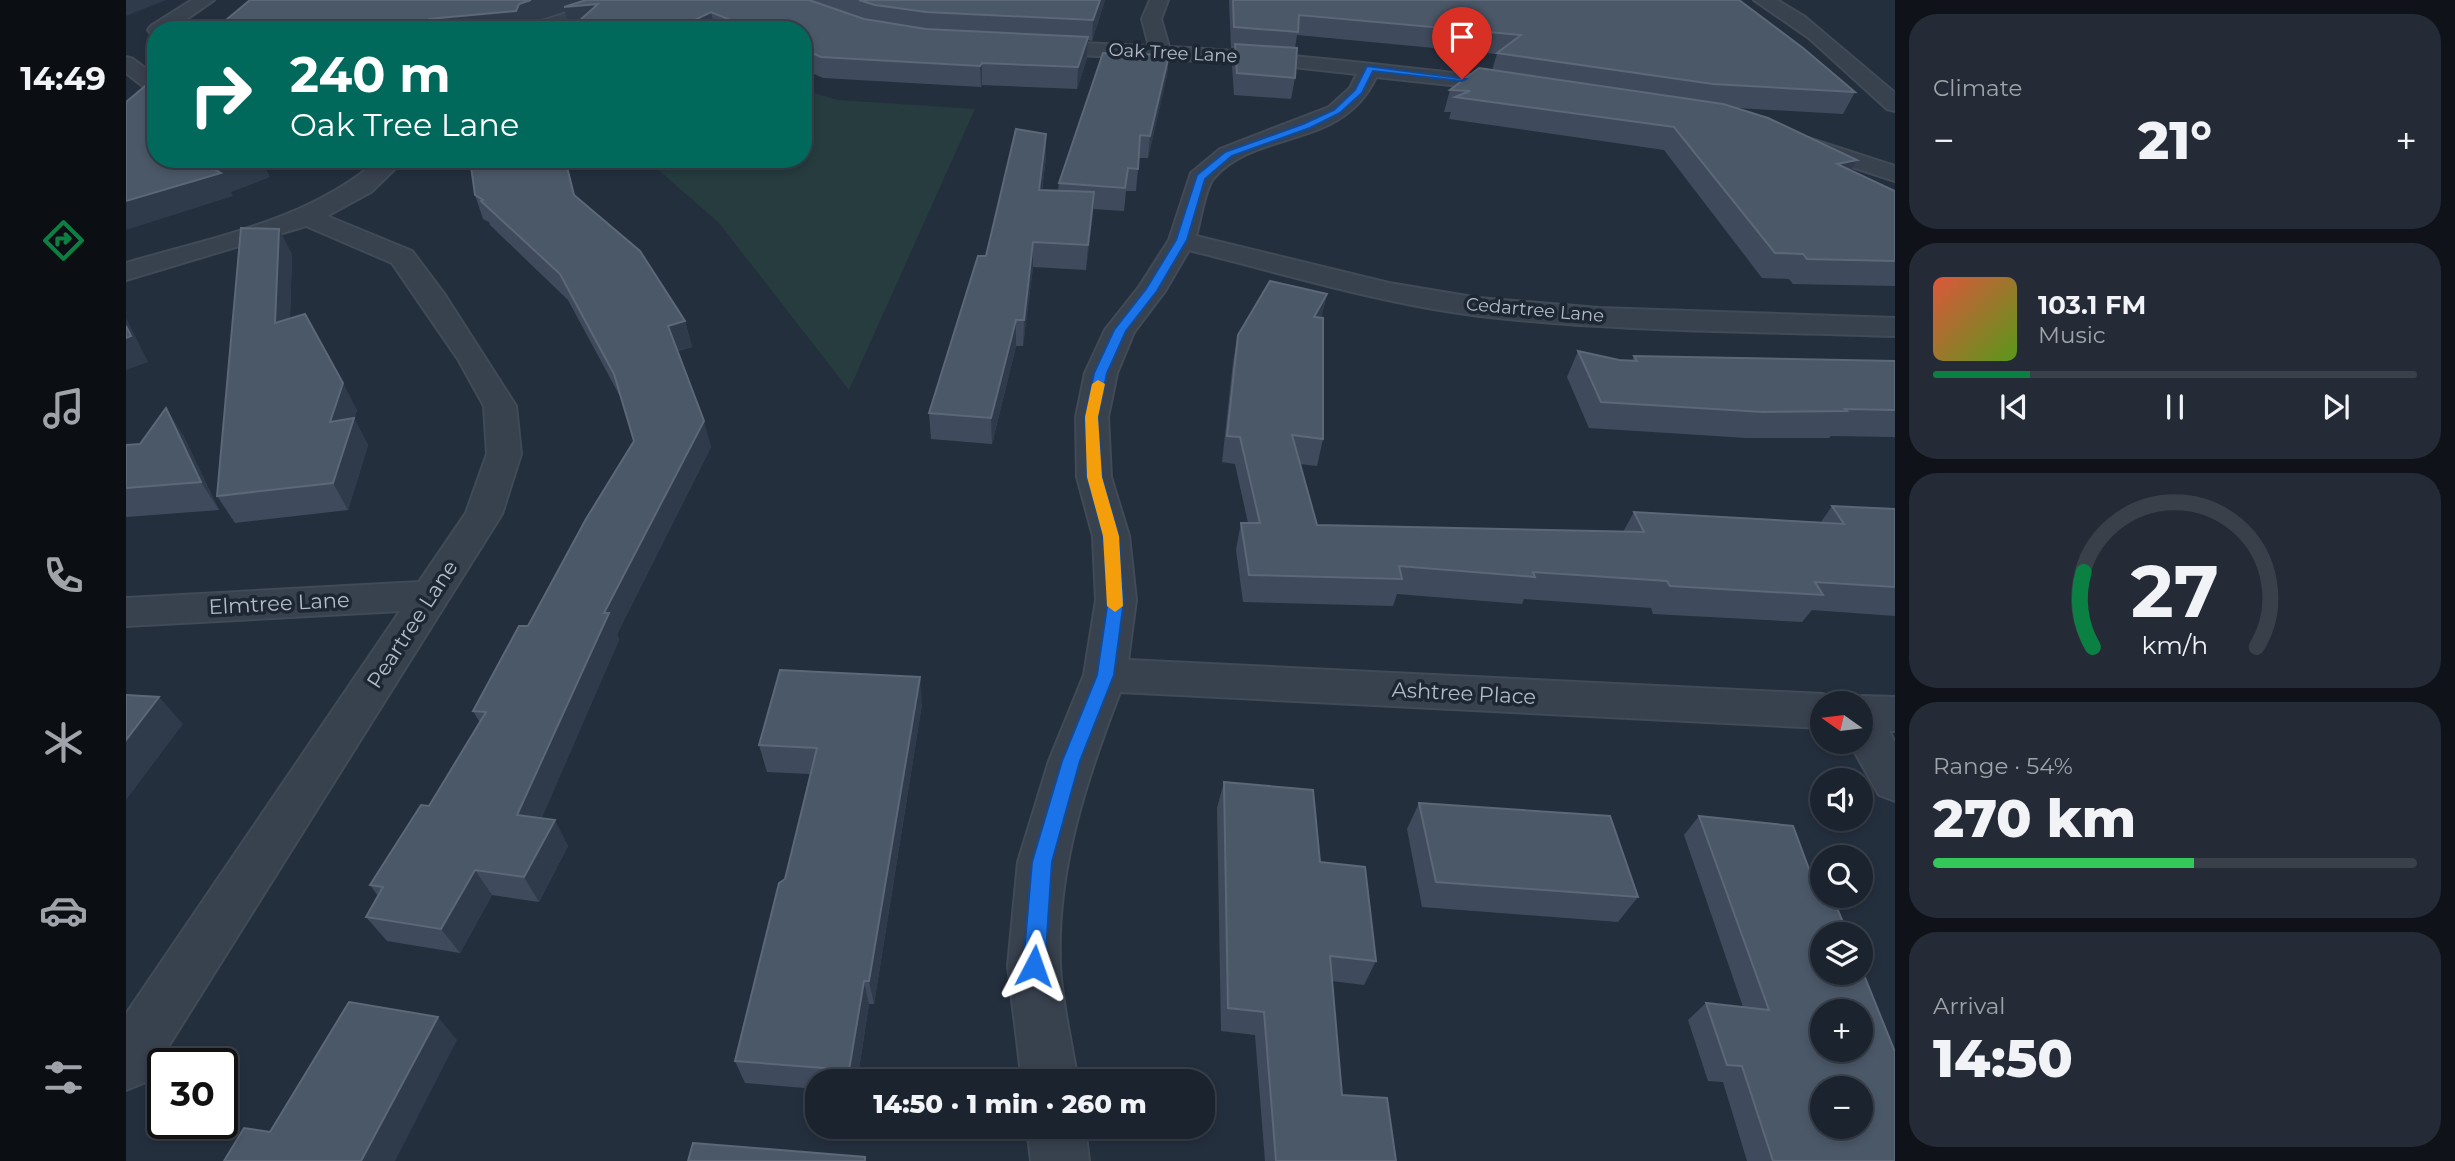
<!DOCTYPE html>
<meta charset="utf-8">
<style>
body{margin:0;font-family:Montserrat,sans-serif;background:#242b36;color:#f1f3f6;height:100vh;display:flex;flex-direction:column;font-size:26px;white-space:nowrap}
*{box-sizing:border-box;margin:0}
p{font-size:23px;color:#a0a4aa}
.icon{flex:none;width:38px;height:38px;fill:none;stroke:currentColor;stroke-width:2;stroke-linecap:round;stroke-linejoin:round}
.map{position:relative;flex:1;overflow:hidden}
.drawer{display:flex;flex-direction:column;gap:14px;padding:14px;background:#0f1319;width:560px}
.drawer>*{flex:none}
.top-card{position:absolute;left:21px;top:21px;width:665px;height:147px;border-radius:28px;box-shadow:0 4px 10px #0003,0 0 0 2px #39404a;background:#00695c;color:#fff;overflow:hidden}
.needle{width:46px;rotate:284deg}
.tools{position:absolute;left:1684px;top:691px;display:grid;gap:14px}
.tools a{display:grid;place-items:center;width:63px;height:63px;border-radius:50%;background:#1b232e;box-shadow:0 4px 10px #0003,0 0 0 2px #39404a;font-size:35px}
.speed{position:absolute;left:21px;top:1048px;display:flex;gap:14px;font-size:35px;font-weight:700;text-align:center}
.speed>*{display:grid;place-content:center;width:91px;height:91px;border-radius:50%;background:#1b232e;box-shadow:0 4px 10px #0003,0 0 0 2px #39404a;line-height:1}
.speed .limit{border:4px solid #111;border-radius:10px;background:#fff;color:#111}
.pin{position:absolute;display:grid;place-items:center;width:60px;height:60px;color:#fff;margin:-72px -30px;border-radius:50% 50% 50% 0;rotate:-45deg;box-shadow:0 0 7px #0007}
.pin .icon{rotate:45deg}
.me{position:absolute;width:77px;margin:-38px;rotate:4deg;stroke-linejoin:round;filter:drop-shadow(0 0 5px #0008)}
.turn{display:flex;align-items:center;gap:24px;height:147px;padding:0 28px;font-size:32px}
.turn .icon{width:91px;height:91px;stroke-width:2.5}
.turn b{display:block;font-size:49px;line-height:60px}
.big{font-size:52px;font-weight:800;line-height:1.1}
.drawer .card{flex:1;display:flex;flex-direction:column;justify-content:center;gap:10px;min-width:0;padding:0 24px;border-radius:28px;background:#242b36}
.drawer .dial{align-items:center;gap:0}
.dial svg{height:182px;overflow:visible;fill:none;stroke:#39404a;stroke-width:7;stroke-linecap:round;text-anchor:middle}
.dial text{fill:#f1f3f6;stroke:none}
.song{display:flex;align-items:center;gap:21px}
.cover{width:84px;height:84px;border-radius:10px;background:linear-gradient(135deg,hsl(10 70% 55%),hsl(90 70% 35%))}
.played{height:7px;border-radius:4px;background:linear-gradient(90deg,#0b8043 20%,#39404a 20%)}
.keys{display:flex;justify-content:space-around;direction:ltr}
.heat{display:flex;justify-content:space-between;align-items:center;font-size:38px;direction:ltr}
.charge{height:10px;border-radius:5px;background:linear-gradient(90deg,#34c759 54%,#39404a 0)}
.trip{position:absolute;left:679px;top:1069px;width:410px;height:70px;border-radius:28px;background:#1b232e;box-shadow:0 4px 10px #0003,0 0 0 2px #39404a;font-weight:800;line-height:70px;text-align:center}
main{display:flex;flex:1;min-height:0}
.tab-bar{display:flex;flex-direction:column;width:126px;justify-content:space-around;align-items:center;background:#0b0e12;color:#a0a4aa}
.tab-bar .icon{width:49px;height:49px}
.tab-bar .selected{color:#0b8043}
.tab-bar b{font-size:32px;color:#f1f3f6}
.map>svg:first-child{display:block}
</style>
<main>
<nav class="tab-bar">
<b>14:49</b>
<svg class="icon selected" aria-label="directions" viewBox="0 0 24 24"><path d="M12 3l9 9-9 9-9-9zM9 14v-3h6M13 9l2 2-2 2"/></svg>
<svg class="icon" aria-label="music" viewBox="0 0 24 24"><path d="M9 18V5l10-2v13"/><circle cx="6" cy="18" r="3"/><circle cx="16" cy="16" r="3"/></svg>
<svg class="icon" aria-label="phone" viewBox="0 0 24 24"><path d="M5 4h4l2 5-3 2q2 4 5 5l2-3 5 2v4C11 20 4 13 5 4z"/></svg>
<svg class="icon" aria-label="climate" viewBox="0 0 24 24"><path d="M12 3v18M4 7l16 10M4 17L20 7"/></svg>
<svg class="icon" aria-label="car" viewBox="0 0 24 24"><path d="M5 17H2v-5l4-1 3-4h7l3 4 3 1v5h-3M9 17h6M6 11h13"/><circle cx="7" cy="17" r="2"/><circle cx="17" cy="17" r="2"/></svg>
<svg class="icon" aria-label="filters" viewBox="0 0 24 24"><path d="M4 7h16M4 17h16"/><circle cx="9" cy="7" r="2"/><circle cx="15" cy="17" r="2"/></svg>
</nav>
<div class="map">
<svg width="1769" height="1161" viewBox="0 0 1769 1161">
<rect width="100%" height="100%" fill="#242f3e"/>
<!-- green -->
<path fill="#263c3f" d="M677 90 712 100 849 109 723 390 593 223 520 159H677Z"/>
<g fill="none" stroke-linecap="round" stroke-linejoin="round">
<defs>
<g id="minor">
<path d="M66 0H88L45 30H30V35L25 34 22 30 25 26Z"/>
<path d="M480 0H507L504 4 427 30H398L400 26Z"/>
<path d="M1024 0H1042L1035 19 1043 47C1160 53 1274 67 1390 80L1397 82 1401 86 1397 90 1390 92 1250 77C1216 151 1129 128 1087 179 1079 189 1074 222 1070 236L1263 283 1353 298 1473 308 1769 318V336C1631 331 1491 332 1354 316 1256 304 1159 274 1063 250L1039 291 1008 332 991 373 982 417 985 477 1003 536 1010 600 1002 660 1696 694 1711 699 1714 704H1696V728L994 692C960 780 930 870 934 966 936 1004 946 1044 952 1082H896L882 966 892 862 923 761 958 675 970 600 967 536 951 477 950 417 959 373 979 330 1013 287 1043 240 1065 173 1094 149 1203 107 1224 88 1231 74 1140 64 910 53 903 51 900 47 903 43 910 41 1023 46 1016 19Z"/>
<path d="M1628 0H1651L1679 17 1769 93V111L1761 109 1683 38Z"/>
<path d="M0 57 7 59 30 76V93L23 91 0 73Z"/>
<path d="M1682 138 1769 166V181L1674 150 1670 145 1674 140Z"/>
<path d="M253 159H279L245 192 201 216 286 251 319 295 390 406 395 454 376 514 20 1082 0 1090V1014L274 611 0 626V598L293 582 340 513 361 454 358 406 332 359 266 263 180 226 0 280V263C87 237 183 221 253 159Z"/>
<path d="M1734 696 1769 697V731H1763L1769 742V801L1753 795 1723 742H1734V704H1717Z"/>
<path d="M901 1127H959L963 1161H905Z"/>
</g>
</defs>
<!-- minor casing -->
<use href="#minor" stroke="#414a57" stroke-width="4"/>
<!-- minor -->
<use href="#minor" fill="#38414e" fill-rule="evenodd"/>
</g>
<!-- wall -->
<g fill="#3f4b5c">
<path d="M124 0H979L966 41 962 40 961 58 951 89 856 85 855 87 697 78 677 69V30H443L446 27H443L439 11 399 24 397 30H88Z"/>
<path d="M1103 0H1613L1729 92 1717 114 1610 108 1731 160 1725 170 1769 191V286L1667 284 1663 279 1636 278 1538 150 1323 119 1325 112H1318L1324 90 1366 70 1371 54 1171 35 1169 48V78L1165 99 1108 95 1106 65 1109 48H1105Z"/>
<path d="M1043 55 1041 75 1022 158H1013L1010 191H1000L998 211 967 209 960 270 907 267 897 346H890L866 444 805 439 803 413 860 256 920 134V157L916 190 932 191 933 183Z"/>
<path d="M349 195 449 196 559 321 566 347 552 351 585 447 491 634 493 640 415 818 442 846 413 902 366 895 334 953 261 941 240 917 252 896 244 885 303 806 354 723 347 711 402 626 508 441 496 400 442 300 364 225 363 222 357 219Z"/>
<path d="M166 254 164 318 231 410 228 419 242 445 222 510 109 523 91 496Z"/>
<path d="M1201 294 1195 318 1197 439 1191 466 1174 464 1191 525 1497 532 1508 512 1695 522 1706 506 1769 509V616L1686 610 1676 622 1527 614 1525 608 1398 599 1396 604 1271 594 1267 606 1117 602 1110 550 1115 523H1122L1109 464 1096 462 1107 362 1112 335Z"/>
<path d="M1452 351 1493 360 1506 361 1508 356 1769 361V437L1705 436 1703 438H1621L1463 428 1441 377Z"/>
<path d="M57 435 93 510 0 517V445L14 444Z"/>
<path d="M796 704 748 1004H743L731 1082H691V1089L619 1083 609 1061 659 879 684 774 641 772 633 745Z"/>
<path d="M1098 782 1194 862 1250 961 1238 985 1206 981 1216 1095 1270 1161H1139L1129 1035 1095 1031 1091 808Z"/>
<path d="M1293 803 1512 897 1492 922 1296 907 1281 829Z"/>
<path d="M1573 816 1690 888 1769 1161H1621L1597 1082 1582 1081 1562 1020 1580 1003 1617 1007 1558 835Z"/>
</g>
<!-- shaded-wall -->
<g fill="#2f3b4b">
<path d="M0 0H40L0 16Z"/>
<path d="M405 0H471L477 24 443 27 439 11 399 24 397 30H258L303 19 393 4Z"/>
<path d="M974 0H979L966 41 967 20Z"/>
<path d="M585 12 589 30H548Z"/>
<path d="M962 37 961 58 951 89 952 67Z"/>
<path d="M1043 55 1041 75 1022 158 1024 136Z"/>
<path d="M856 63V85L855 87 854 66Z"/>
<path d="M920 134V157L913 214V190Z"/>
<path d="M116 159H135L144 177 105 192 107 196 0 230V201Z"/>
<path d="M1731 160 1718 183 1711 164Z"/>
<path d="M968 192 967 216 960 270 962 245Z"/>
<path d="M153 229 166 254 163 348 149 323Z"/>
<path d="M907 242V267L897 346 898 320Z"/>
<path d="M1201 294 1195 319 1188 317Z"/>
<path d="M0 318 22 362 0 370Z"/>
<path d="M890 320V346L866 444 865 418Z"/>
<path d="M559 321 566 347 549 351 542 326Z"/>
<path d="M217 383 231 410 218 448 204 422Z"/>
<path d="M40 408 57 435 93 510 75 482Z"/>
<path d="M228 418 242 445 222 510 207 483Z"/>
<path d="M578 421 585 447 491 634 493 640 406 841 391 815 478 613Z"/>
<path d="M794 677 796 704 748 1004 743 981Z"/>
<path d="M33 697 57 724 0 800V740Z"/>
<path d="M429 820 442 846 413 902 398 877Z"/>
<path d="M349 870 366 895 334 953 315 929Z"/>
<path d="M738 981 743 1004 731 1082H726L723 1070Z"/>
<path d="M312 1017 331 1040 269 1161H235Z"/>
</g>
<!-- building -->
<g fill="#4b5868" stroke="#5c6777" stroke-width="2" fill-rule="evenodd">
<path d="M124 0H405L393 4 390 11 303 19 302 26 258 30H88Z"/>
<path d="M460 0H683L738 19 800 29 962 37 952 67 856 63 854 66 695 57 677 49V30H629L585 12 548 30H443L472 4 438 7Z"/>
<path d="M733 0H974L967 20 800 12 749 5Z"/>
<path d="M1107 0H1613L1677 48 1729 92 1587 84 1371 53 1395 35 1173 15 1172 32 1108 27Z"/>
<path d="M1109 44 1171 48 1169 78 1111 73Z"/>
<path d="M977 53 1043 55 1024 136 1014 135 1012 169 1002 168 999 188 933 183Z"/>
<path d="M1353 68 1597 104 1642 118 1731 160 1711 164 1769 191V261L1681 259 1677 254 1649 253 1548 127 1329 97 1344 91 1324 90Z"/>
<path d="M30 77V159H116L88 169 95 173 0 201V102Z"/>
<path d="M890 129 920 134 913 190 968 192 962 245 907 242 898 320H890L865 418 803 413 852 256H860Z"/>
<path d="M344 159H439L448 195 514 251 559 321 542 326 578 421 478 613H483L391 815 429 820 398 877 349 870 315 929 240 917 257 887 244 885 295 805 303 806 360 712 347 711 393 626H402L460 519 508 441 488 374 434 274 355 201 357 200 349 195Z"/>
<path d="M115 228 153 229 149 323 179 314 217 383 204 422 228 418 207 483 91 496Z"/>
<path d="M1144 281 1201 294 1188 317 1197 318V439L1166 435 1191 525 1518 532 1508 512 1718 524 1706 506 1769 509V587L1689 582 1697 595 1544 586 1541 581 1407 572 1409 577 1273 566 1276 579 1123 575 1115 523H1134L1114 437 1101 436 1112 335Z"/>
<path d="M0 326 5 336 0 338Z"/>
<path d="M1452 351 1493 360 1511 361 1508 356 1769 361V410L1719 409 1721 411 1637 412 1475 402Z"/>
<path d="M40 408 75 482 0 488V445L14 444Z"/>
<path d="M654 670 794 677 743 981H738L723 1070 609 1061 653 883 659 879 691 748 633 745Z"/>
<path d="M0 695 33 697 0 740Z"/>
<path d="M1098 782 1187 790 1194 862 1239 867 1250 961 1204 956 1216 1095 1261 1098 1270 1161H1150L1138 1012 1102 1008Z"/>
<path d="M1293 803 1484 816 1512 897 1310 882Z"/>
<path d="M1573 816 1667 826 1690 888 1696 889V896H1706L1722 934H1696V973H1734V965L1769 1052V1161H1647L1616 1066 1601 1065 1580 1003 1643 1010ZM1696 1012H1734V1050H1696ZM1696 1088H1734V1127H1696Z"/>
<path d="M223 1002 312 1017 235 1161H98L118 1128 144 1132Z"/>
<path d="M567 1143 739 1157V1161H562Z"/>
</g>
<!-- route -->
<path fill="#1a73e8" stroke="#114b97" stroke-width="2" d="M1241 66 1340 79 1336 81 1247 71 1236 93 1214 113 1184 128 1106 156 1079 179 1061 240 1031 291 1000 331 981 373 972 417 976 477 993 536 998 600 988 675 954 761 926 862 919 966 916 973 908 976 900 973 897 966 906 862 936 761 971 675 982 600 977 536 961 477 959 417 968 373 988 330 1020 289 1050 240 1071 175 1099 152 1177 124 1208 110 1229 90Z"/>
<!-- slow -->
<path fill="#f59e0b" d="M972 380 979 384 972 417 976 477 993 536 997 606 989 612 981 606 977 536 961 477 959 417 966 384Z"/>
<g text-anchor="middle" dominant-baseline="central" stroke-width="7" stroke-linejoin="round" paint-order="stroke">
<!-- far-street labels -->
<g font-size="18" fill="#b4bcc9" stroke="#1d2633">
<text transform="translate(1047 53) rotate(3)">Oak Tree Lane</text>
<text transform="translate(1409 310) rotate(5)">Cedartree Lane</text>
</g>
<!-- street labels -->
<g font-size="21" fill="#b4bcc9" stroke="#1d2633">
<text transform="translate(153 603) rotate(-3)">Elmtree Lane</text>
<text transform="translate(286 624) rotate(-57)">Peartree Lane</text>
<text transform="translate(1338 693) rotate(3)">Ashtree Place</text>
</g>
</g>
</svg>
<div class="tools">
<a><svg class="needle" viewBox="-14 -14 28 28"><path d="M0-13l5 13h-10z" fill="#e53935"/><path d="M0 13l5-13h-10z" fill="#a0a4aa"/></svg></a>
<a><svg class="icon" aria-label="sound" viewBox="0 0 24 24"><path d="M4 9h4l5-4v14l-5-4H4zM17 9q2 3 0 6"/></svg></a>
<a><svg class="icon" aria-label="search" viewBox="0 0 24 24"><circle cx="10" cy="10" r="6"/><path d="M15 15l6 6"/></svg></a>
<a><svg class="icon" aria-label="layers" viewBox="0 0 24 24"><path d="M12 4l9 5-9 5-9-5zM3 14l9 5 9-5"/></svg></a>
<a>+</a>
<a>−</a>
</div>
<div class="speed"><div class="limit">30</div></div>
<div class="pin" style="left:1336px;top:79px;background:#d93025"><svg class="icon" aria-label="arrive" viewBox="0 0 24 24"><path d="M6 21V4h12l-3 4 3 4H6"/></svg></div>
<svg class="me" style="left:908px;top:966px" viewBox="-20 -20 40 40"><path d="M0-17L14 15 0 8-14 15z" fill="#1a73e8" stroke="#fff" stroke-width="4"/></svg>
<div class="trip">14:50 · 1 min · 260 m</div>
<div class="top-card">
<div class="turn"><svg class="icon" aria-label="right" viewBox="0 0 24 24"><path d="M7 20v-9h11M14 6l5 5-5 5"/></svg><div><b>240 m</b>Oak Tree Lane</div></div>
</div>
</div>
<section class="drawer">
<div class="card"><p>Climate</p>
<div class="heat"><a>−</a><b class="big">21°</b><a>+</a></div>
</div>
<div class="card">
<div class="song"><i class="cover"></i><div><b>103.1 FM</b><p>Music</p></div></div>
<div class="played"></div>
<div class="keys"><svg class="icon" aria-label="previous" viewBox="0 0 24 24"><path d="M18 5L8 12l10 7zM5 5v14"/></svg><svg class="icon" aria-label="pause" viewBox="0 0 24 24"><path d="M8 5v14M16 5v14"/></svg><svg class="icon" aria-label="next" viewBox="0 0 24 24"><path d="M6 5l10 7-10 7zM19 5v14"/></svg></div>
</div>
<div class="card dial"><svg viewBox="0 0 100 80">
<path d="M14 69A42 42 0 1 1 86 69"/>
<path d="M14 69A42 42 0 0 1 10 36" stroke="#0b8043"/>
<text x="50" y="56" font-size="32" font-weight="700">27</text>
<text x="50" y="72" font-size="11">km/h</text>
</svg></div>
<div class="card"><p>Range · 54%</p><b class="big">270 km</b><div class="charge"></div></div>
<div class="card"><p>Arrival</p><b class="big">14:50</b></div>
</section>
</main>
